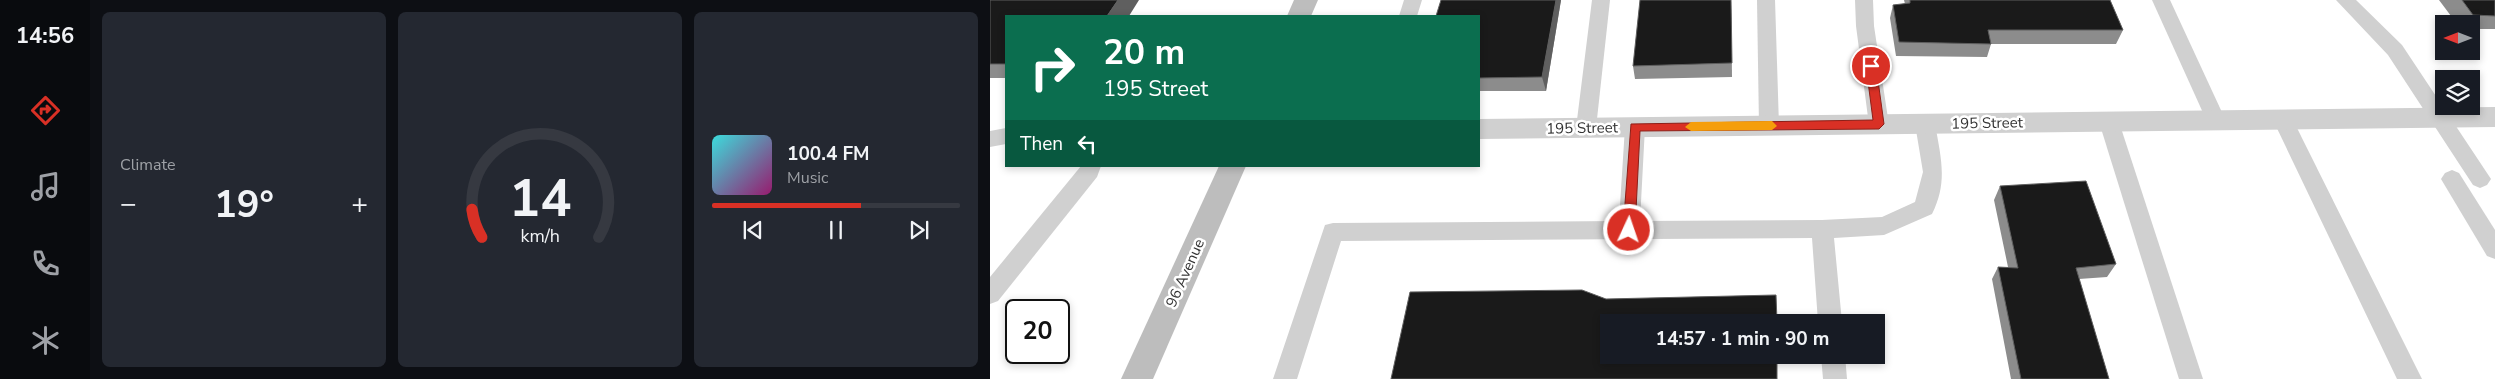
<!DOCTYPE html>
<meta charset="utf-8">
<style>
body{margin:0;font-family:"Nunito Sans",sans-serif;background:#242831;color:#f1f3f6;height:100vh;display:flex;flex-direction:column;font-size:19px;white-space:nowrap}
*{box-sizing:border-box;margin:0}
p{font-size:16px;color:#9ea1a6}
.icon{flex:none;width:28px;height:28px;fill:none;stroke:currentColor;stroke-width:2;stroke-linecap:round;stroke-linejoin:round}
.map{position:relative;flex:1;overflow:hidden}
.drawer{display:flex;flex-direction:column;gap:12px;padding:12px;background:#0d0f14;width:900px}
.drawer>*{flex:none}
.guide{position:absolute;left:15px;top:15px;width:475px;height:152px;border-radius:0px;box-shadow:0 2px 8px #0003;background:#0b6e4f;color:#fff;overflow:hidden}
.needle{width:32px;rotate:270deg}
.fabs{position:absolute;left:1445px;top:15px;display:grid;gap:10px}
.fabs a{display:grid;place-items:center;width:45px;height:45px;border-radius:0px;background:#171b24;box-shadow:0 2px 8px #0003;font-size:25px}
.speed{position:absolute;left:15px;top:299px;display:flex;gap:10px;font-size:25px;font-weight:700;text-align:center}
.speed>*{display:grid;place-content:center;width:65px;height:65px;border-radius:50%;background:#171b24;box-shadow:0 2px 8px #0003;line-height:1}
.speed .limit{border:2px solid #111;border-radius:8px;background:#fff;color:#111}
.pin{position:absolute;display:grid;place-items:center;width:42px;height:42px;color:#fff;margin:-21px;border:2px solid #fff;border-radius:50%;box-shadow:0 1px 5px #0007}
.me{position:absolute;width:55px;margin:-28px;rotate:3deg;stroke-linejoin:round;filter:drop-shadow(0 0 4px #0008)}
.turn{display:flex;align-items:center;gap:18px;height:105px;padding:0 15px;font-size:22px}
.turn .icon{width:65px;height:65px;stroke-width:2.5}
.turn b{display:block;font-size:35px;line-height:42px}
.then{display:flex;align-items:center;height:48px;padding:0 15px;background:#0003;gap:10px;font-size:19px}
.big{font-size:38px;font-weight:700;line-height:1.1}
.drawer .card{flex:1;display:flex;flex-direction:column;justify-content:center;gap:8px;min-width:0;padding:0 18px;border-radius:8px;background:#242831}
.drawer .dial{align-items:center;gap:0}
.dial svg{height:130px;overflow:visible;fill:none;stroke:#363941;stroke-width:7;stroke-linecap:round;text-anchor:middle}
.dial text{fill:#f1f3f6;stroke:none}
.song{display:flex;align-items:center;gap:15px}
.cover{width:60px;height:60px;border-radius:8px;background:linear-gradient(135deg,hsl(180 70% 55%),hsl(320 70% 35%))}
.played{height:5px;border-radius:2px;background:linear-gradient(90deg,#d93025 60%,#363941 60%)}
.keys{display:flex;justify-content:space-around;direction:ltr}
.heat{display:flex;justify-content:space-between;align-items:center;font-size:28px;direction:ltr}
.drawer .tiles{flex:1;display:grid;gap:12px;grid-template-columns:repeat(3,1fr)}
.trip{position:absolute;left:610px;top:314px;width:285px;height:50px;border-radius:0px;background:#171b24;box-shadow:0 2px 8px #0003;font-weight:700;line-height:50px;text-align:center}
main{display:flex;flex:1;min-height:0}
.dock{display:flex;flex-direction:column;width:90px;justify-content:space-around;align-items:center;background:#090b0e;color:#9ea1a6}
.dock .icon{width:35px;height:35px}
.dock .current{color:#d93025}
.dock b{font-size:22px;color:#f1f3f6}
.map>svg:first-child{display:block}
</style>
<main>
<nav class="dock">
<b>14:56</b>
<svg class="icon current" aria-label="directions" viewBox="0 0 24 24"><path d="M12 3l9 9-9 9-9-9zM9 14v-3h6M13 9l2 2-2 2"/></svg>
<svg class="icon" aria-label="music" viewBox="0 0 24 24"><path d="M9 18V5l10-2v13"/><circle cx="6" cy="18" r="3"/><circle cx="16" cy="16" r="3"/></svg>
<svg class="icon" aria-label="phone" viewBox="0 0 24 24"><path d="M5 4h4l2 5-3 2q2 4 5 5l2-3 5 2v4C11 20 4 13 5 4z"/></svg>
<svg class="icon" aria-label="climate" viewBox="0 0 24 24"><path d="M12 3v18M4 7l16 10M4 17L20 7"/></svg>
</nav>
<section class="drawer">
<div class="tiles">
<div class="card"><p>Climate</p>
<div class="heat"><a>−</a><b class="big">19°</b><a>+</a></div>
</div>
<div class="card dial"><svg viewBox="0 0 100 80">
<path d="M14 69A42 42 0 1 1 86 69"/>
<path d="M14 69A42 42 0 0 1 8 52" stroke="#d93025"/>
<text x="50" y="56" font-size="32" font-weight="700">14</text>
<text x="50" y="72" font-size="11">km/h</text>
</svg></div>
<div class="card">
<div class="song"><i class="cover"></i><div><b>100.4 FM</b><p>Music</p></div></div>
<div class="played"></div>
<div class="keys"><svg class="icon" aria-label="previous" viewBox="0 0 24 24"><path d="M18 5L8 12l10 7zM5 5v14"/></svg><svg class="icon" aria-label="pause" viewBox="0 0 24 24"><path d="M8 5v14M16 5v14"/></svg><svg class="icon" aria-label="next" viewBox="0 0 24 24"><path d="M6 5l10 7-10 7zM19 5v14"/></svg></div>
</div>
</div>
</section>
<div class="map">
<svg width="1505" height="379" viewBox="0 0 1505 379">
<rect width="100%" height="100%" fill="#fff"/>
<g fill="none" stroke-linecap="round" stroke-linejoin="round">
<!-- lane -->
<g fill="#d0d0d0" fill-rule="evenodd">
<path d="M414 0H432L427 16H409Z"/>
<path d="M602 0H620L606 128 603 134 596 136 589 134 586 128Z"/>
<path d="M767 0H785L789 126 786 132 779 134 772 132 769 126Z"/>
<path d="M865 0H883L884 26 899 125 896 130 889 133 882 130 879 125 866 26Z"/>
<path d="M1162 0H1180L1236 121 1233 126 1226 129 1219 126Z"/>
<path d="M1346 0H1366L1412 45 1497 173 1501 179 1497 185 1490 188 1483 185 1398 55Z"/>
<path d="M1293 112 1300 115 1303 120 1432 379H1407L1283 120 1286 115Z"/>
<path d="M1119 114 1126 117 1129 122 1213 379H1189L1109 122 1112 117Z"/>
<path d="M935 116 942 119 945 124C951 158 958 182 942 214L894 235 844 238 852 322H828L822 238 351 241 307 379H283L335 225 343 223 629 221 635 127 638 121 645 119 652 121 655 127 650 221 832 220 892 217 925 202 933 172 925 124 928 119Z"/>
<path d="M16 128V144L0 147V131Z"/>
<path d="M91 166H111L107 177 8 301 0 304V277Z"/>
<path d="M1462 170 1469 173 1505 230V259L1497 256 1451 179 1455 173Z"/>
<path d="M831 355H855L857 379H833Z"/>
</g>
<!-- street -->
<path fill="#d0d0d0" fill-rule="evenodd" d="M1505 107V127L489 139V119Z"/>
<!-- secondary -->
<g fill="#bdbdbd" fill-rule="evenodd">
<path d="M304 0H328L321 16H297Z"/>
<path d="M229 166H256L163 379H131Z"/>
</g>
</g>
<!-- wall -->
<g fill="#8c8c8c">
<path d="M0 0 16 16V78H0Z"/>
<path d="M571 0 556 91H489V16Z"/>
<path d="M741 0 742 77 645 79 643 66Z"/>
<path d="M914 0H1120L1133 30 1126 44H1001L997 57 906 56 900 18 903 5 915 4Z"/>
<path d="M1449 0H1505V29H1481V24H1467Z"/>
<path d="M1010 186 1126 264 1117 277 1089 279 1119 379H1021L1002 279 1008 267H1018L1004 200Z"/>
</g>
<!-- shaded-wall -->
<g fill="#5f5f5f">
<path d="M128 0H149L139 16H117Z"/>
<path d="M566 0H571L556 91 552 77Z"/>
</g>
<!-- building -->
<g fill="#1a1a1a" stroke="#5f5f5f">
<path d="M0 0H128L117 16H16V64H0Z"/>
<path d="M451 0H566L552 77 489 78V16H446Z"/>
<path d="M650 0H741L742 63 643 66Z"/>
<path d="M920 0H1120L1133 30H998L1001 44 909 42 903 5 920 3Z"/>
<path d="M1472 0H1505V16L1483 15Z"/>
<path d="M1096 181 1126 264 1086 268 1119 379H1031L1008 267 1028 268 1010 186Z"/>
<path d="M592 290 616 299 786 295 787 322H619V355H787V379H401L420 292Z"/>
</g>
<!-- route -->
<path fill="#d93025" stroke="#8d1f18" d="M881 62 886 66 894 124 889 129 650 131 645 230 639 235 635 234 633 230 641 124 883 120 876 66Z"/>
<!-- slow -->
<path fill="#f59e0b" d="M782 121 787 126 782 130 701 131 695 127 701 122Z"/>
<g text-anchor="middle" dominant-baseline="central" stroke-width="5" stroke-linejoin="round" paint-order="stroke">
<!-- street labels -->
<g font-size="15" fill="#333" stroke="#fff">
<text transform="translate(997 123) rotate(-1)">195 Street</text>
<text transform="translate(592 128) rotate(-1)">195 Street</text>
<text transform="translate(195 273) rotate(-66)">96 Avenue</text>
</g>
</g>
</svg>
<div class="fabs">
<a><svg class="needle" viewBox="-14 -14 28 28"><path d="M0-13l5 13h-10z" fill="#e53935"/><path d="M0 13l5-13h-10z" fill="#9ea1a6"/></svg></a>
<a><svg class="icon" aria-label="layers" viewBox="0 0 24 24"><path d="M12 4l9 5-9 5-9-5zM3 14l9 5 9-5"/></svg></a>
</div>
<div class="speed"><div class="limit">20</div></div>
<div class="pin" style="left:881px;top:66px;background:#d93025"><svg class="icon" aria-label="arrive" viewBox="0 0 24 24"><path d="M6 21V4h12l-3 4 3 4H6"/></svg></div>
<svg class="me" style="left:639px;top:230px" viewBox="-20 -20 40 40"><circle r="17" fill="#d93025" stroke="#fff" stroke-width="3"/><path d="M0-11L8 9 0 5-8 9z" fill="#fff"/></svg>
<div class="trip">14:57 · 1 min · 90 m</div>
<div class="guide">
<div class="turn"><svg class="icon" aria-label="right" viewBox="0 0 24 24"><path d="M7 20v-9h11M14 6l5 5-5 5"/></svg><div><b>20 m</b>195 Street</div></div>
<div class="then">Then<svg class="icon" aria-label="left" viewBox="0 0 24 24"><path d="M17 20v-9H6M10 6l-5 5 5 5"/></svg></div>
</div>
</div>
</main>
